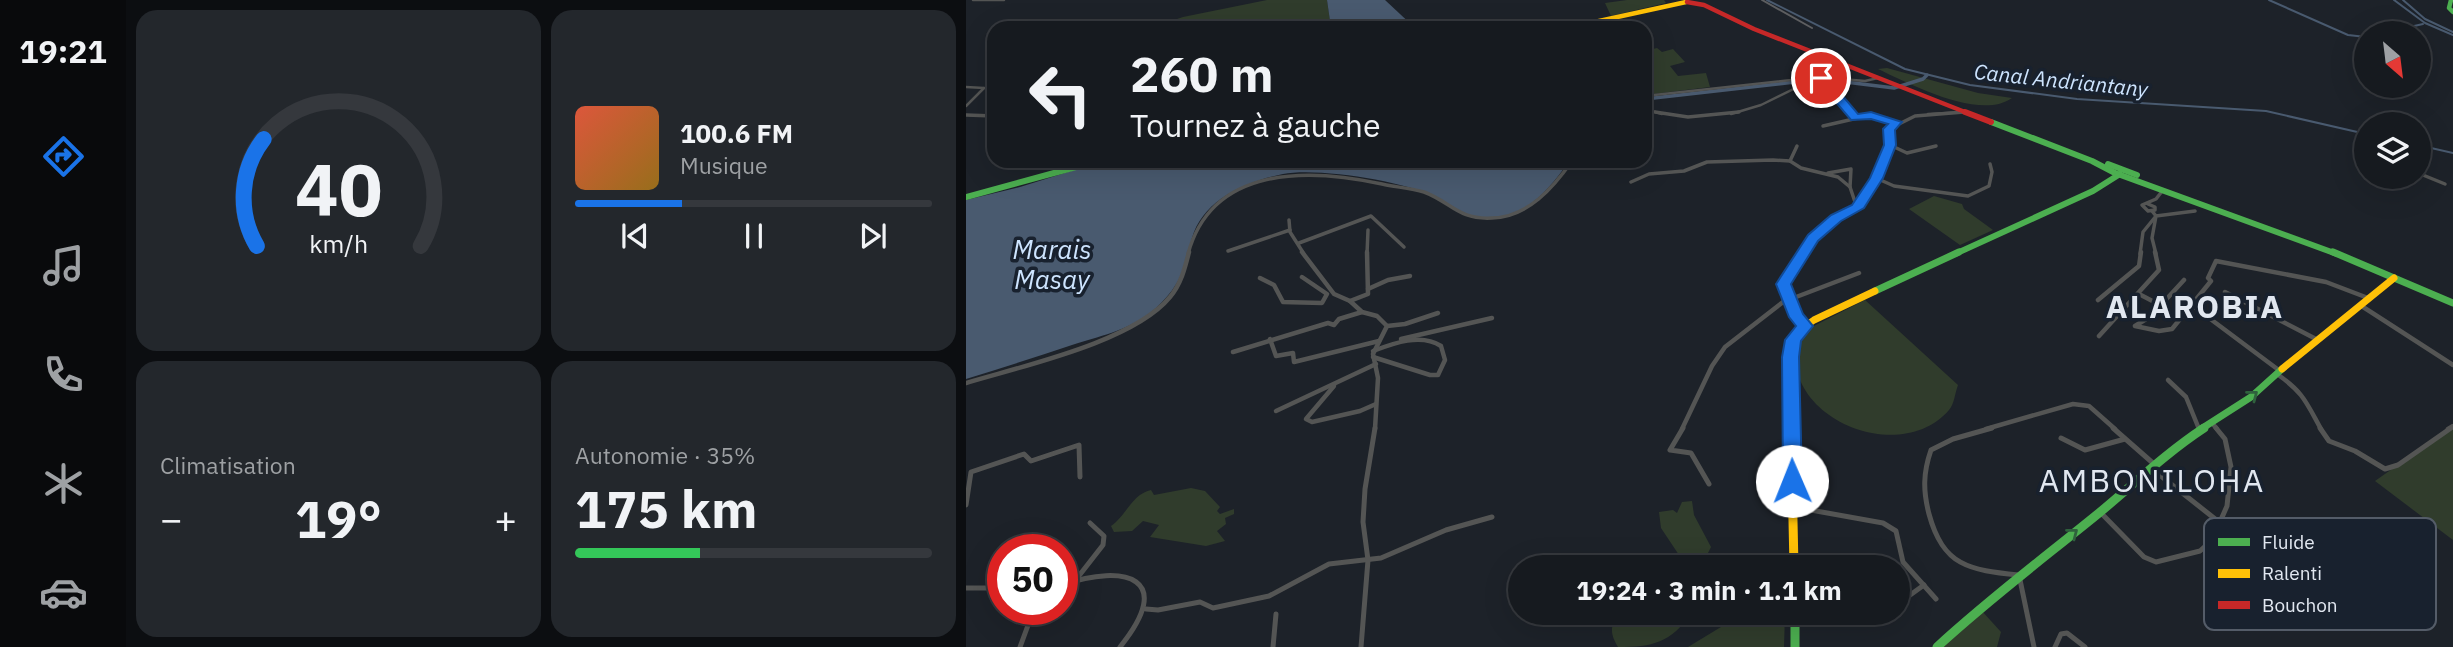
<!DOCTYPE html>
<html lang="fr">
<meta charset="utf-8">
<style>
body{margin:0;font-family:"IBM Plex Sans",sans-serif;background:#23272c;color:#f1f3f6;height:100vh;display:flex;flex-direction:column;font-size:26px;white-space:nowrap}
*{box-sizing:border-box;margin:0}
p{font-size:23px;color:#9ea1a4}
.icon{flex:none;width:38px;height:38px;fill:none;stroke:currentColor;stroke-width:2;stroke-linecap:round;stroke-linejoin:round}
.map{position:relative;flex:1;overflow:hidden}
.panel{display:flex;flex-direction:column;gap:10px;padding:10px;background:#0c0e11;width:840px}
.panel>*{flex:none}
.hud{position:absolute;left:21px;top:21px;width:665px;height:147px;border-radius:21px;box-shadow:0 7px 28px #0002,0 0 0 2px #35383d;background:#161a1f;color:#f1f3f6;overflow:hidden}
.needle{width:46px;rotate:152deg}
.buttons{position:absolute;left:1388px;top:21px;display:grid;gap:14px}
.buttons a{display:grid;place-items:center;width:77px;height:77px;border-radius:50%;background:#161a1f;box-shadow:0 7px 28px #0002,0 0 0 2px #35383d;font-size:35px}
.speed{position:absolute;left:21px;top:534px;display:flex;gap:14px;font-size:35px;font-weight:700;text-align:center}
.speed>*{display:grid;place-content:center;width:91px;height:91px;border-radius:50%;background:#161a1f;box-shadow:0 7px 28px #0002,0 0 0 2px #35383d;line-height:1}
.speed .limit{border:10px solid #d22;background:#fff;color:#111}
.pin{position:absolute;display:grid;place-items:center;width:60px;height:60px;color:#fff;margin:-30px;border:4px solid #fff;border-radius:50%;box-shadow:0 2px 7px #0007}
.me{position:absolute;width:77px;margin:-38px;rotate:359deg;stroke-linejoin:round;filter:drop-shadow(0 0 5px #0008)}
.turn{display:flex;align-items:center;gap:24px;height:147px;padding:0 28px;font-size:32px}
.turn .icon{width:91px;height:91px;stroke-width:2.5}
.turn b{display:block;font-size:49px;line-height:60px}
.big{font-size:52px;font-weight:800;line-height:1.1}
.panel .tile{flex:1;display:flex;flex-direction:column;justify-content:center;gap:10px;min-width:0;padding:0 24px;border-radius:21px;background:#23272c}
.panel .dial{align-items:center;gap:0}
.dial svg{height:182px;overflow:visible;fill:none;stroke:#35383d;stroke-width:7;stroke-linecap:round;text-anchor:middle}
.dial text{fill:#f1f3f6;stroke:none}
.song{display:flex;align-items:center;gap:21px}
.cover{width:84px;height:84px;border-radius:10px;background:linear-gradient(135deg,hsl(10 70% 55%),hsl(40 70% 35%))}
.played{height:7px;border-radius:4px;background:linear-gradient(90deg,#1a73e8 30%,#35383d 30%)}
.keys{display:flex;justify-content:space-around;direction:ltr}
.heat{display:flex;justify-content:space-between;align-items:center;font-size:38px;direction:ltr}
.charge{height:10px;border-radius:5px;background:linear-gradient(90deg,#34c759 35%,#35383d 0)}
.panel .tiles{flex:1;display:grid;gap:10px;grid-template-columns:repeat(2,1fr)}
.trip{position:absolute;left:542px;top:555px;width:402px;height:70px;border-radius:35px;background:#161a1f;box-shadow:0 7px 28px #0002,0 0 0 2px #35383d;font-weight:800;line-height:70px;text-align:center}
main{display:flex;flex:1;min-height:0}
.tab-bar{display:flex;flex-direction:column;width:126px;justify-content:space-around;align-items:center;background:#090a0c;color:#9ea1a4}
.tab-bar .icon{width:49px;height:49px}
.tab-bar .on{color:#1a73e8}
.tab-bar b{font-size:32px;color:#f1f3f6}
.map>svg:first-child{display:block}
</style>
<main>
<nav class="tab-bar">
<b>19:21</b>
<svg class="icon on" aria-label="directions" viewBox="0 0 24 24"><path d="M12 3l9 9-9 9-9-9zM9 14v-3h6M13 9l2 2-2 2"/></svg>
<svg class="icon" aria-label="music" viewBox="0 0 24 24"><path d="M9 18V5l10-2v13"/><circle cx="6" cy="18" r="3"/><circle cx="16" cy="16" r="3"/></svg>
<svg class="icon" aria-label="phone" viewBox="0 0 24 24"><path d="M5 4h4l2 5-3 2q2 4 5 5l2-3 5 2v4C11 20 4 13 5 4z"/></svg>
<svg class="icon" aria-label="climate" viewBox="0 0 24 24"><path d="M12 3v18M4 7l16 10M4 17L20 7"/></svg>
<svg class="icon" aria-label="car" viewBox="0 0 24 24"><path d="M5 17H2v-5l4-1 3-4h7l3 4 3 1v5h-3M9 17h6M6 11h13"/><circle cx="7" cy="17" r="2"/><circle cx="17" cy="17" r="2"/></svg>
</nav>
<section class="panel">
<div class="tiles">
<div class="tile dial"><svg viewBox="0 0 100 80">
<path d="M14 69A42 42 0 1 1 86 69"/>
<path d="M14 69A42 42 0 0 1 17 22" stroke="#1a73e8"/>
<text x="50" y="56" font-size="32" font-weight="700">40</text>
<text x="50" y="72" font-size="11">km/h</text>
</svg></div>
<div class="tile">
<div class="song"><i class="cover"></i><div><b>100.6 FM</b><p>Musique</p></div></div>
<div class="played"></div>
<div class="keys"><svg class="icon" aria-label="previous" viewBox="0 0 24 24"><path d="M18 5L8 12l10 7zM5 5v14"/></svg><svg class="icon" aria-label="pause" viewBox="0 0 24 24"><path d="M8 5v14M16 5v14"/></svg><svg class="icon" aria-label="next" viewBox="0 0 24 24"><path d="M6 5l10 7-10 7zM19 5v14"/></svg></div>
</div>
<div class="tile"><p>Climatisation</p>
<div class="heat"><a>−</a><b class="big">19°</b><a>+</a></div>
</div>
<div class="tile"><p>Autonomie · 35%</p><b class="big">175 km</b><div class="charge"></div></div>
</div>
</section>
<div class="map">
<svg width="1487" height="647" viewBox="0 0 1487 647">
<rect width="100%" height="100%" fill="#1d2229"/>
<!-- green -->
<g fill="#303c2c">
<path d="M301 0H361L365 28H184L217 17Z"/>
<path d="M661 0H698L700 3 645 16 639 3Z"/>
<path d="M679 45 683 50 691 48 696 52 707 49 719 62 704 66 712 76 740 73 744 87 679 95Z"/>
<path d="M921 68 1012 93 1046 98C1014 121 944 84 912 69Z"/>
<path d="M968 196 996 204 998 209 1027 230 994 245 943 209Z"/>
<path d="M899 300 992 385C989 393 988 405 983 410 931 470 804 412 834 333Z"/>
<path d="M1487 426V540L1409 481Z"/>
<path d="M225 488 239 491 254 507 251 511 254 514 268 509V514L259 518 260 524 251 531 259 541 240 546 184 537 193 525 177 521 166 531 148 532 145 526C160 516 166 494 185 490L188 495Z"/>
<path d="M726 501 728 515 745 547 741 555 764 567H694V564L715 558 695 528 693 512 707 510 711 513 716 502Z"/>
<path d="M1015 610 1035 632 1031 647H974Z"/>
<path d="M678 613V612L726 613C704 643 687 647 652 647 645 635 643 627 652 615Z"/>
<path d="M778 613H819L818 647H722Z"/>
</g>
<!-- water -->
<g fill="#495a6f">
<path d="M361 0H419L449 28H365Z"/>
<path d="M137 161H603C578 198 544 233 495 213 485 209 477 200 468 196 437 181 350 167 317 174 283 181 242 197 228 232 224 242 223 253 220 263 213 284 201 299 184 313 163 330 131 337 106 345 71 357 35 368 0 379V200L54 187Z"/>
</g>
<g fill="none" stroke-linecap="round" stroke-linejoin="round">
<!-- stream -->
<g stroke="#495a6f" stroke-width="2">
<path d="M801 0 939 69 1004 85 1111 99 1300 111 1400 134"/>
<path d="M1303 0 1382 35 1400 37"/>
<path d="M1428 0 1459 23 1487 35"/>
<path d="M1437 0 1459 19 1487 32"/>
<path d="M1417 33 1457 24"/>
<path d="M1452 145 1487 153"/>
</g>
<!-- canal -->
<path stroke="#495a6f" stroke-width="3.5" d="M679 99 855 79 928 88 957 79 961 75"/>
<!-- street-far3 -->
<g stroke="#545554" stroke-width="2.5">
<path d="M7 0H38"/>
<path d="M855 77 885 114"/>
<path d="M0 87 18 88"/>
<path d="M679 96 852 77 899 81 912 78"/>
<path d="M0 106 18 88"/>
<path d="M679 109 696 114"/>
<path d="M765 114 795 105 852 77"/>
<path d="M962 114 998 112"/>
</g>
<!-- street-far2 -->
<g stroke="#545554" stroke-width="3.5">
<path d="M689 112 722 117 773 112"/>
<path d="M883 112 888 117"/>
<path d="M0 115 28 116"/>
<path d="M857 126 905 115 930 122"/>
<path d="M924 145 941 153 970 146"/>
<path d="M824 161 831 146"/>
<path d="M862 173 885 169 884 187 891 208"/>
<path d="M1452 173 1479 184"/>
<path d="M910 178 928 186 1002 196 1023 186 1026 172 1024 164"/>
<path d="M665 182 683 174 718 171 741 162 807 160 824 161 835 168 872 177 884 187"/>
<path d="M1182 204 1189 207V210L1182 211 1176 205 1190 199 1197 190"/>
<path d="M323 220 324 232 338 254"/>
<path d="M333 243 405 216 438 247"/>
<path d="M262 251 324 230"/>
<path d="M222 254C246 165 343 168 416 184 429 187 444 188 458 192 485 202 492 220 526 218 562 217 587 188 606 161"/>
<path d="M401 254 402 230"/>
<path d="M836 254 847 238 870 218 891 208 910 178 924 145 923 129 949 116 998 112"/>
<path d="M1174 254 1177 232 1190 216 1186 211"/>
<path d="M1190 254 1186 238 1190 216 1229 211"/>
</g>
<!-- street-far1 -->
<g stroke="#545554" stroke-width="4.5">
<path d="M336 252 368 294 384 301 396 312 411 316 421 326 407 354 412 378 409 429"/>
<path d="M838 252 817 284 830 317 839 326"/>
<path d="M294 278 308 285 317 302 356 303 361 294 336 277"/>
<path d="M1218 280 1185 316 1169 326 1193 331 1206 329 1245 281 1242 278 1250 261 1360 282 1402 298"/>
<path d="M402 289 422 280 444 276"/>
<path d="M1259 292 1350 339"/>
<path d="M1173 294 1194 305"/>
<path d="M1132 300 1173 266 1175 252"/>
<path d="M384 301 402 294 401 252"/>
<path d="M1394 305 1487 365"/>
<path d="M1227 306 1314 371"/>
<path d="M421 326 439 324 472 313"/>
<path d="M1133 336 1193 270 1189 252"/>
<path d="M304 339 310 356 327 353 328 362 413 341"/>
<path d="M435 339 526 318"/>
<path d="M407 351C428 343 455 333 475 346L479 360 472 375H464L407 357"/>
<path d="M267 352 362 323 368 325 373 319 396 312"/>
<path d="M1311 374C1338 393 1340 402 1355 429"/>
<path d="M1202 380 1220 397 1233 429"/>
<path d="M0 383C56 366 167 342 204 297 215 284 219 268 223 252"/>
<path d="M368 386 340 419 346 422 394 411 410 404"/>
<path d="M310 411 410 364"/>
<path d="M1246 423 1251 429"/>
<path d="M716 429 746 366 759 347 817 302 893 273"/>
<path d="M1020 429 1107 404 1123 406 1149 429"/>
<path d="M1482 429 1487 426"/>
</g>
<!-- street -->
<g stroke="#545554" stroke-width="5">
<path d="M717 428 704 450 725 453 743 484"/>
<path d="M1026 428 987 439 965 450C957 473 957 491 963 514 977 566 1003 570 1053 575L1068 647"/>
<path d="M1147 428 1188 464"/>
<path d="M1354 428 1363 441 1389 451 1419 469 1432 465 1485 428"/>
<path d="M1095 438 1119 450 1159 439"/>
<path d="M1186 469 1253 522"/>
<path d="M0 505 5 472 58 454 65 461 113 445 114 477"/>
<path d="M828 507 917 523 930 531 937 562 970 599"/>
<path d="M1135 513 1178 557 1190 562 1234 551 1246 540 1261 506 1265 467 1259 439 1250 428"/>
<path d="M112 577 137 545 138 536 124 523"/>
<path d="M96 585C160 563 210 578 154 647"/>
<path d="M0 588H36"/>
<path d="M933 603 958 585"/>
<path d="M180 609 192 610 234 602 247 608 303 596 363 564 415 558 480 530 526 517"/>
<path d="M54 647 68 609"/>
<path d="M307 647 310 614"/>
<path d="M395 647 402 560 397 522 399 489 409 428"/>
<path d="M1089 647 1095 634 1101 633 1119 647"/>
</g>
<!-- fast-far3 -->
<path stroke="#4caf50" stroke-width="4.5" d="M1485 0 1483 8 1487 12"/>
<!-- fast-far2 -->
<g stroke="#4caf50" stroke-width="6">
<path d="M1025 122 1126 161 1149 173 1371 254"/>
<path d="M1142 164 1171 175"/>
<path d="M0 197 132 161"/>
<path d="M989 254 1127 191 1154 174"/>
</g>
<!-- fast-far1 -->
<g stroke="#4caf50" stroke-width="7">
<path d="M1367 252 1487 303"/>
<path d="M909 291 993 252"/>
<path d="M1235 429 1285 397 1316 369"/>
</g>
<!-- fast -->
<g stroke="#4caf50" stroke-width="9">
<path d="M829 612V647"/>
<path d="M971 647C1023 599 1079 557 1133 513 1168 484 1200 453 1238 428"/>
</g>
<!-- slow-far2 -->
<path stroke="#ffc107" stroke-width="4.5" d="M601 28 720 2"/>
<!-- slow-far1 -->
<g stroke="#ffc107" stroke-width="7">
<path d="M1316 369 1428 278"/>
<path d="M825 429V357L831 332 848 320 909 291"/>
</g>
<!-- slow -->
<path stroke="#ffc107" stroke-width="9" d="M825 428 828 567"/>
<!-- jam-far1 -->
<path stroke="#c62828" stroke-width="4.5" d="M721 2 738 5 788 29 1004 114"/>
<!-- jam -->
<path stroke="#c62828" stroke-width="6" d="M999 112 1025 122"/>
<!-- rail -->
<path stroke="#5d5e60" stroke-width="2" d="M796 0 846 28"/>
</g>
<!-- one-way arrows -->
<defs><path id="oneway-chevron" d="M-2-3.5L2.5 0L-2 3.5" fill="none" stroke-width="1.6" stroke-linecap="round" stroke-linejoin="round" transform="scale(1.75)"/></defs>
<g stroke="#2f613d">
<use href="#oneway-chevron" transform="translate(1287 395) rotate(-38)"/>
<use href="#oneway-chevron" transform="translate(1107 533) rotate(-38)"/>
</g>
<!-- route -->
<path fill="#1a73e8" stroke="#114b97" stroke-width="2" d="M851 75H859L892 114 905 112 936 122 929 130 930 145 917 178 898 208 875 221 852 241 825 284 837 314 847 326 835 341 833 357 836 481 833 487 826 489 820 487 817 481 816 357 819 340 830 326 823 317 810 284 842 235 865 215 886 205 904 178 918 145 917 129 922 124 905 119 885 120 851 80Z"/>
<g text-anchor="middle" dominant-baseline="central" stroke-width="7" stroke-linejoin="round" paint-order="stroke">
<!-- far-water labels -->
<g font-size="21" font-style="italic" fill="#cee5ff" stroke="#18212e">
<text transform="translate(1095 80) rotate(6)">Canal Andriantany</text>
</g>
<!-- water labels -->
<g font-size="26" font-style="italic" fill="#cee5ff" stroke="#18212e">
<text x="86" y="249">Marais<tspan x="86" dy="30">Masay</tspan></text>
</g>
<!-- district labels -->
<g font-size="32" font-weight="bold" letter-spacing="2" fill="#e1e7f0" stroke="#18212e">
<text x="1229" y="306">ALAROBIA</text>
</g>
<!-- near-neighbourhood labels -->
<g font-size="32" letter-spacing="2" fill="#e1e7f0" stroke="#18212e">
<text x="1186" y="480">AMBONILOHA</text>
</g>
</g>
<!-- legend -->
<rect x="1238" y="518" width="232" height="112" rx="10" fill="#18212e" stroke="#545c68" stroke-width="2"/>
<rect x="1252" y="538" width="32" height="8" fill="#4caf50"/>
<rect x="1252" y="569" width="32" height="9" fill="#ffc107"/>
<rect x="1252" y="601" width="32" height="8" fill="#c62828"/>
<g font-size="19" fill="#e1e7f0">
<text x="1296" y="549">Fluide</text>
<text x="1296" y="580">Ralenti</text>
<text x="1296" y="612">Bouchon</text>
</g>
</svg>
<div class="buttons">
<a><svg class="needle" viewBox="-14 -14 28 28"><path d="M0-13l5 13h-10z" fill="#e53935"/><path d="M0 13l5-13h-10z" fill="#9ea1a4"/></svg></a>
<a><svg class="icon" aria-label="layers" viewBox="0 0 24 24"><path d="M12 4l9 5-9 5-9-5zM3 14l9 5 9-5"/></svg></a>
</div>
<div class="speed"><div class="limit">50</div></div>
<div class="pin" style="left:855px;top:78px;background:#d93025"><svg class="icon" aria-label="arrive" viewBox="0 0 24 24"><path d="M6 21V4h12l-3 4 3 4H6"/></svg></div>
<svg class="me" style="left:826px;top:481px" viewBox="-20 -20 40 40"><circle r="19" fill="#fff"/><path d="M0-13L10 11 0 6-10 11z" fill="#1a73e8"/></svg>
<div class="trip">19:24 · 3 min · 1.1 km</div>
<div class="hud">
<div class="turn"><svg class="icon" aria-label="left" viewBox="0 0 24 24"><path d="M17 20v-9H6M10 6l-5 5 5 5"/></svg><div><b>260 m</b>Tournez à gauche</div></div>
</div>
</div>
</main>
